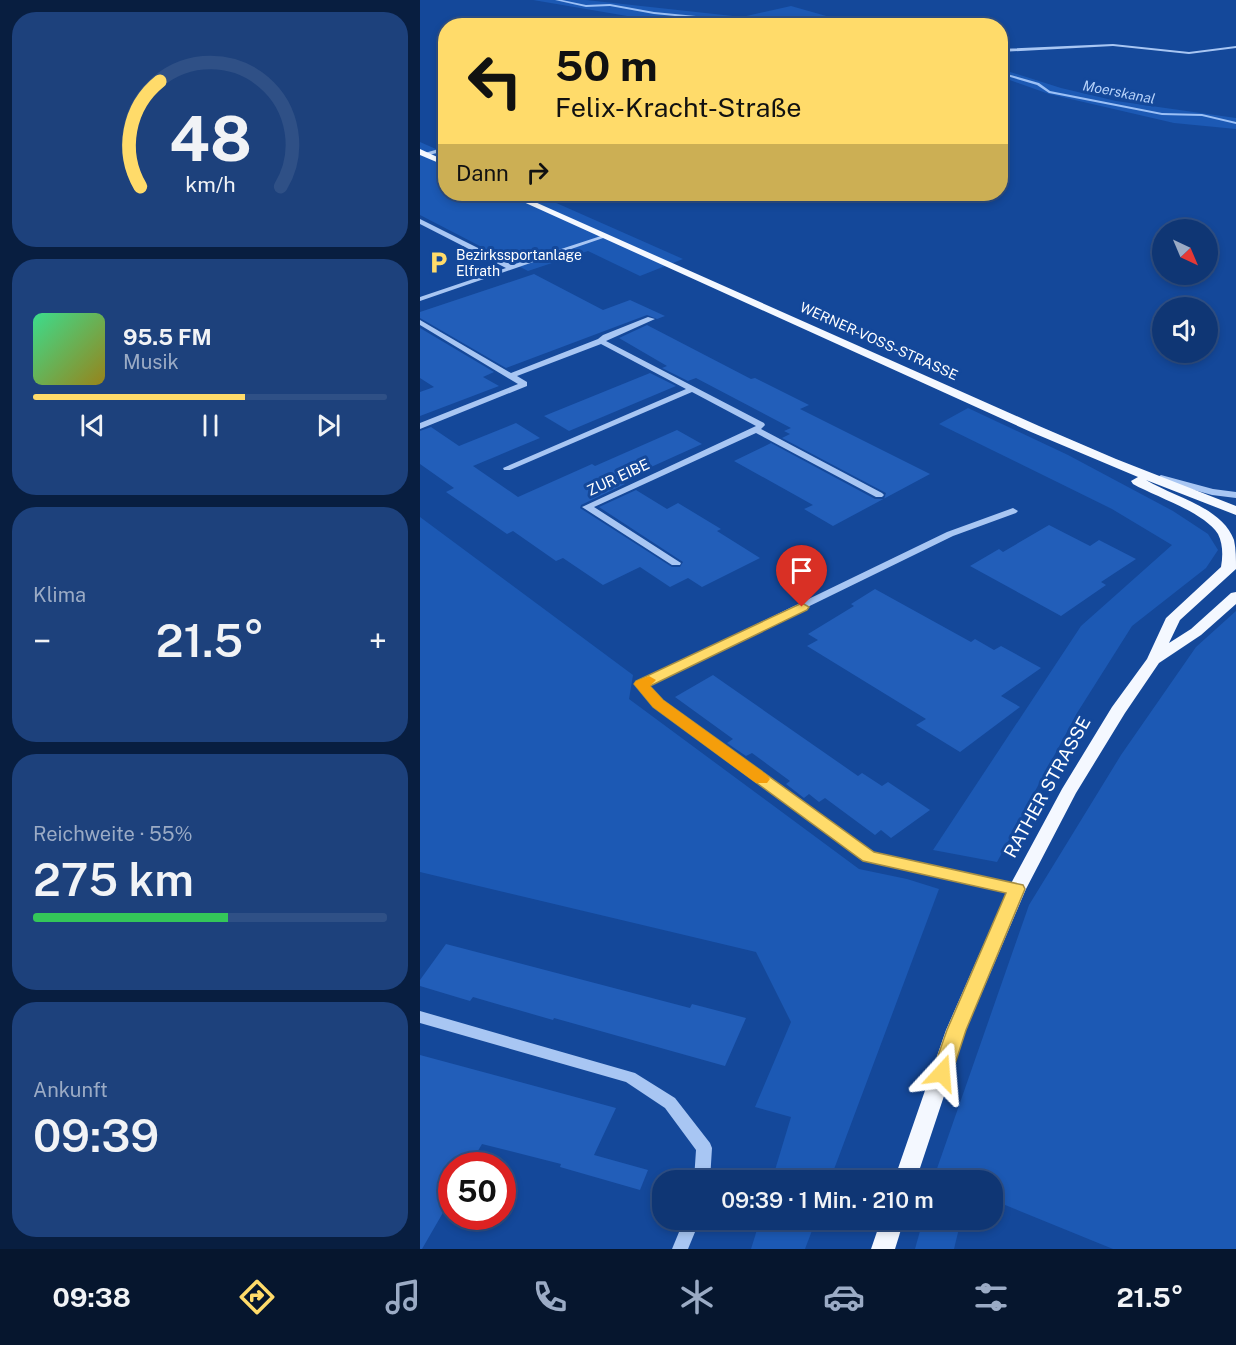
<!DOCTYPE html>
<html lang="de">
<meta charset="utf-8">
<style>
body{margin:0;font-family:"Public Sans",sans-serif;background:#1d417c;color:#f1f3f6;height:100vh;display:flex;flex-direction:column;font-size:22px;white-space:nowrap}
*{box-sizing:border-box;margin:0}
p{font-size:20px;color:#9babc5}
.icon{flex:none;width:33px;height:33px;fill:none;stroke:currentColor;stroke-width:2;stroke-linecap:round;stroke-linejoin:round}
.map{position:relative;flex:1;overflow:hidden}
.sheet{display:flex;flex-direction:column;gap:12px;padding:12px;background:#081e40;width:420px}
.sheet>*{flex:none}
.banner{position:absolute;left:18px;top:18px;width:570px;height:183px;border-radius:24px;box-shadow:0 3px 9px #0003,0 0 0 2px #2f5086;background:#ffdb6a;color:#111;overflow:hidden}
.needle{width:39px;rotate:136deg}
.tools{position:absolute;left:732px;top:219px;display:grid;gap:12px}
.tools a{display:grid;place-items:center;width:66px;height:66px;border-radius:50%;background:#0f3674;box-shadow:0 3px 9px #0003,0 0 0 2px #2f5086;font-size:30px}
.speed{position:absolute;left:18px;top:1152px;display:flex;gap:12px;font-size:30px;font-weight:700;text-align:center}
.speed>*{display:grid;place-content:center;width:78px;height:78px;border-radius:50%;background:#0f3674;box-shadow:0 3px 9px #0003,0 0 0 2px #2f5086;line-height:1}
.speed .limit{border:9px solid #d22;background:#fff;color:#111}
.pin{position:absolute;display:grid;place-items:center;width:51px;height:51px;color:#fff;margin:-62px -26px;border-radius:50% 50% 50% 0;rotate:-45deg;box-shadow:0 0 6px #0007}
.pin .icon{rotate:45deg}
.me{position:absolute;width:66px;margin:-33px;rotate:19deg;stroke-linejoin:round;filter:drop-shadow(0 0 4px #0008)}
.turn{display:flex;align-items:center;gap:21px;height:126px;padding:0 18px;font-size:27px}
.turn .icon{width:78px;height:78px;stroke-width:2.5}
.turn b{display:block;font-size:42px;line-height:51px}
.then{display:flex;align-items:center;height:57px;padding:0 18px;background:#0003;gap:12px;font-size:22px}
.big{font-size:45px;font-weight:600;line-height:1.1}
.sheet .widget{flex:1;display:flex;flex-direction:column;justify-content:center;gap:9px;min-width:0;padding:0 21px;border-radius:24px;background:#1d417c}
.sheet .dial{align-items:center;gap:0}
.dial svg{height:156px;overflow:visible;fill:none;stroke:#2f5086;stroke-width:7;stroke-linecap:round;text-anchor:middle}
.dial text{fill:#f1f3f6;stroke:none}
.song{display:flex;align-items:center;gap:18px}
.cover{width:72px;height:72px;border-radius:9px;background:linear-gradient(135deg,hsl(150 70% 55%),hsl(50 70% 35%))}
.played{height:6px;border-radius:3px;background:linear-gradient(90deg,#ffdb6a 60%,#2f5086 60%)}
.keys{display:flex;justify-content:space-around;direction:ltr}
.heat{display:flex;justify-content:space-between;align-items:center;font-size:33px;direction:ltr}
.charge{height:9px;border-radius:4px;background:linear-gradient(90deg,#34c759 55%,#2f5086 0)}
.trip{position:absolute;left:232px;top:1170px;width:351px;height:60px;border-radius:24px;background:#0f3674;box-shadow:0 3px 9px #0003,0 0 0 2px #2f5086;font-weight:600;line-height:60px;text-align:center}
.menu{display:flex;height:96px;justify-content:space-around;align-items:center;background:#06162e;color:#9babc5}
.menu .icon{width:42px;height:42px}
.menu .active{color:#ffdb6a}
.menu b{font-size:27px;color:#f1f3f6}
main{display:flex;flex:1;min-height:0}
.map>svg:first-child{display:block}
</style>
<main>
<section class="sheet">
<div class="widget dial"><svg viewBox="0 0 100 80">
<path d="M14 69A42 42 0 1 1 86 69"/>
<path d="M14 69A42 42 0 0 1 24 15" stroke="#ffdb6a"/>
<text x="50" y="56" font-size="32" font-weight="700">48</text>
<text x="50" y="72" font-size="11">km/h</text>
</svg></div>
<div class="widget">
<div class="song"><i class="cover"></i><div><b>95.5 FM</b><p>Musik</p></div></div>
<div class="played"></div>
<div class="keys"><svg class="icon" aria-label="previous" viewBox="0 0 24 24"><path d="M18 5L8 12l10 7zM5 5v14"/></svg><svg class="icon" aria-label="pause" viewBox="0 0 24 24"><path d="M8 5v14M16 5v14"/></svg><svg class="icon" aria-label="next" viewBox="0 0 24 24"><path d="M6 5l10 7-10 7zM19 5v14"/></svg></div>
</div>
<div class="widget"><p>Klima</p>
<div class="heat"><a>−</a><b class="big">21.5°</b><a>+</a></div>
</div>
<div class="widget"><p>Reichweite · 55%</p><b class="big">275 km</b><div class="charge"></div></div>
<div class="widget"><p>Ankunft</p><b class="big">09:39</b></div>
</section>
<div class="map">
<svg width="816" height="1249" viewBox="0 0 816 1249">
<rect width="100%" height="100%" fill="#14489a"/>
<!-- green -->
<g fill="#1c59b4">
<path d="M113 0H166L322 17 371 6 438 25 328 26 250 21 213 17Z"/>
<path d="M581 69 641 88 696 101 816 118V129L754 123 629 94 581 77Z"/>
<path d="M0 142 25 153 26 194H116L263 259 220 276 168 251 108 271 0 215Z"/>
<path d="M548 408 648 455 753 511 788 534 798 550 786 568 712 626 657 713 577 862 513 850 661 626 752 545 692 509 519 424Z"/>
<path d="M0 517 213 675 209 699 439 869 487 879 519 889 410 1180H352L371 1117 335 1107 371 1022 336 952 0 872Z"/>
<path d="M816 611V1249H693L573 1200V1180H513L609 905 701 755 776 647Z"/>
<path d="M340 1220H396L385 1249H331Z"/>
<path d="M503 1220H541L534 1249H495Z"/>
</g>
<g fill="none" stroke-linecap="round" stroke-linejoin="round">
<!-- stream -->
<g fill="#9bc0f6" fill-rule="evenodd">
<path d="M135 0H142L166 5 190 4 234 12 380 26H361L234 14 190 6 166 7Z"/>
<path d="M580 72 619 83 630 91 742 113 782 114 816 122V124L782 116 742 115 629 93 617 85 580 74Z"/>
</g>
</g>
<!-- building -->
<g fill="#225eb9">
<path d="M114 274 183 310 210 300 245 316 237 319 227 315 86 368 0 318V312Z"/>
<path d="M227 325 331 379 335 378 389 405 380 409 510 474 413 526 384 509 393 505 314 461 351 443 455 499H464L466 493 362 438 370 434 364 431 371 428 276 378 268 381 242 368 247 366 199 338Z"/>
<path d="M0 328 74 372 63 377 79 386 0 416V392L14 387 0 378Z"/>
<path d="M230 373 256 386 149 431 124 416Z"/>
<path d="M96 423 120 438 53 466 98 497 172 464 175 466 257 430 282 444 200 481 205 484 161 505 160 508 252 567H260L263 562 179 507 216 490 247 509 258 503 301 529 297 531 340 558 282 587 268 578 250 587 220 567 183 585 143 558 136 561 93 531 87 534 26 492 34 488 0 464V431L11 427 39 446Z"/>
<path d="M629 525 670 546 679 540 716 559 681 582 686 585 641 616 550 566 579 549 583 552Z"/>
<path d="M455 589 551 642 555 639 574 650 581 646 621 668 581 696 600 707 540 752 496 725 506 719 387 646 398 640 388 634 434 606 431 604Z"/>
<path d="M293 675 438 776 442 773 462 786 468 782 510 810 471 838 461 830 455 835 405 798 399 802 389 794 384 798 366 784 370 781 332 753 326 756 307 743 313 739 255 697Z"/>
<path d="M26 944 270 1008 272 1004 326 1018 305 1066 134 1018 133 1020 53 997 50 1001 0 986V980Z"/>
<path d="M0 1055 196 1108 174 1155 228 1170 220 1190 140 1167 141 1164 62 1144 49 1166H32V1197L2 1249H0Z"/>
</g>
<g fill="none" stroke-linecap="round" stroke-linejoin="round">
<!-- minor -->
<g fill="#a8c6f3" fill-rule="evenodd">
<path d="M693 44 769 52 816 46V48L769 54 693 46 580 52V49Z"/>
<path d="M26 147V151L4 156 1 154Z"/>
<path d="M0 219 92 265 184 235 189 236 0 301V297L86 268 0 224Z"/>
<path d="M228 317 235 319 186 341 344 423 345 425 341 429 462 493 464 495 462 497H456L336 433 174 507 261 563 260 565H252L162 507 336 426 272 392 90 470H84L83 468 266 389 181 344 97 376 107 382V386L0 429V423L98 384 0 325V320L91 373 178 339 183 335Z"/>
<path d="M741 475 793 489 816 492V498L792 495 738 480 736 478Z"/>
<path d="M593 508 598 511 596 513 533 536 228 685 242 700 453 853 597 884 602 886 604 889 602 892 597 894 444 860 234 706 215 684 217 682 527 532Z"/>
<path d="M0 1011 215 1073 255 1098 290 1143 292 1148 290 1180H274L276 1150 245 1108 206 1082 0 1023Z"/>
<path d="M264 1220H280L268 1249H252Z"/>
</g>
<!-- major -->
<g fill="#f4f8ff" fill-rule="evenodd">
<path d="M0 149 26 161V166L0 155Z"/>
<path d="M86 194H97L619 426 696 459 816 506V515L726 480C754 497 802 507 814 540 816 549 816 559 816 569L760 620 749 643 771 629 811 593 816 592V604L781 635 739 663 705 713 656 793 606 889 546 1030 496 1180H474L526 1030 588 889 642 789 692 707 727 659 746 618 801 567C803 556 803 544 798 534 784 512 736 497 713 484L711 481 718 477 611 432Z"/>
<path d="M461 1220H484L475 1249H451Z"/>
</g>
</g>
<!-- route -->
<path fill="#ffdb6a" stroke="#a68e45" stroke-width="1.5" d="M382 603 389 607 387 610 230 686 243 700 454 852 603 885 605 889 546 1030 532 1073 529 1079 522 1081 515 1079 512 1073 527 1030 586 893 443 861 233 707 214 684 216 681Z"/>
<!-- slow -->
<path fill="#f59e0b" d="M229 676 236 680 230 686 243 700 347 775 350 779 347 783H336L233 707 214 684 216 681Z"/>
<!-- icons -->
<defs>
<symbol id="parking-bare" viewBox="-9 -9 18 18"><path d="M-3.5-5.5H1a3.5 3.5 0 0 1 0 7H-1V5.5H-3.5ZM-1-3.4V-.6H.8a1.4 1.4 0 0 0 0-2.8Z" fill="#ffdb6a" stroke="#14489a" stroke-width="2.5" paint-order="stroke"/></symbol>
</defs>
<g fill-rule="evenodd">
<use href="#parking-bare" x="2" y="246" width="33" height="33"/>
</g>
<g text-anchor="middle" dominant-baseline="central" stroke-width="6" stroke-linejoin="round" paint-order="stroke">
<!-- far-water labels -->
<g font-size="14" font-style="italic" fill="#b5d1f9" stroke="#14489a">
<text transform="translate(699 92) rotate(11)">Moerskanal</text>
</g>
<!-- far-poi labels -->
<g font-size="14" fill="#fff" stroke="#14489a" text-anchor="start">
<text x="36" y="255">Bezirkssportanlage<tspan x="36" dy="16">Elfrath</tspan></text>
</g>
<!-- far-street labels -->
<g font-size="14" fill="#fff" stroke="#14489a">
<text transform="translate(459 341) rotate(24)">WERNER-VOSS-STRASSE</text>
</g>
<!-- street labels -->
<g font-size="15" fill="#fff" stroke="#14489a">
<text transform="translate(198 477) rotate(-25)">ZUR EIBE</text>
</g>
<!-- near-street labels -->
<g font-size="18" fill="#fff" stroke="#14489a">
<text transform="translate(627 787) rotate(-61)">RATHER STRASSE</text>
</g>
</g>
</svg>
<div class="tools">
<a><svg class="needle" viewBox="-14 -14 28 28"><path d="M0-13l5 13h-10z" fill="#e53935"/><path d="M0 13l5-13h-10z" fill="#9babc5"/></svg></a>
<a><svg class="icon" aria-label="sound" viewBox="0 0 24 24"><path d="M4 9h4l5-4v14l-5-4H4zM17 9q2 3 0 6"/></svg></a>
</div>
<div class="speed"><div class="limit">50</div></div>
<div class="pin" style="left:382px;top:607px;background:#d93025"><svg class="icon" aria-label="arrive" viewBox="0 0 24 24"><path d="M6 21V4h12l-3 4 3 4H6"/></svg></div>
<svg class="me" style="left:522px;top:1073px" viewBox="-20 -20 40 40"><path d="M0-17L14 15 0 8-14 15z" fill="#ffdb6a" stroke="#fff" stroke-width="4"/></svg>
<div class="trip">09:39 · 1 Min. · 210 m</div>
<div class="banner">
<div class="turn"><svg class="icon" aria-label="left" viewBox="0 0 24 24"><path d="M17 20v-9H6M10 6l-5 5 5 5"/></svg><div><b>50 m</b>Felix-Kracht-Straße</div></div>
<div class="then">Dann<svg class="icon" aria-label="right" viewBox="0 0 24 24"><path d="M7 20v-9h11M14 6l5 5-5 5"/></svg></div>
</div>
</div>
</main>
<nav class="menu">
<b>09:38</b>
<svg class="icon active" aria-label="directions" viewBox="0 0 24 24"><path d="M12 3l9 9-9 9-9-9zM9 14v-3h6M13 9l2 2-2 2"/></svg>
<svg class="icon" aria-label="music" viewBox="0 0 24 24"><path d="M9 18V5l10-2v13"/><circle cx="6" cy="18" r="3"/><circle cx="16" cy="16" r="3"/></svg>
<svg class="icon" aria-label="phone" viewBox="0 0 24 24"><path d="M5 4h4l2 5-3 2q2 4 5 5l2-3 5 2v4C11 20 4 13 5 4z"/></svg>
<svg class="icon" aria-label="climate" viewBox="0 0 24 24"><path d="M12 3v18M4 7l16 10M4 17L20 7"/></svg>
<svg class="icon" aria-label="car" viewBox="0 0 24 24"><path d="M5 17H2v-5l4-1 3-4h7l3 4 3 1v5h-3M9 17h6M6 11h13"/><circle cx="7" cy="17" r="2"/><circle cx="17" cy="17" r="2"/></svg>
<svg class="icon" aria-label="filters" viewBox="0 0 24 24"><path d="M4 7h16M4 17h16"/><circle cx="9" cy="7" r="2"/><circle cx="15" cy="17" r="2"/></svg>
<b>21.5°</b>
</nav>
